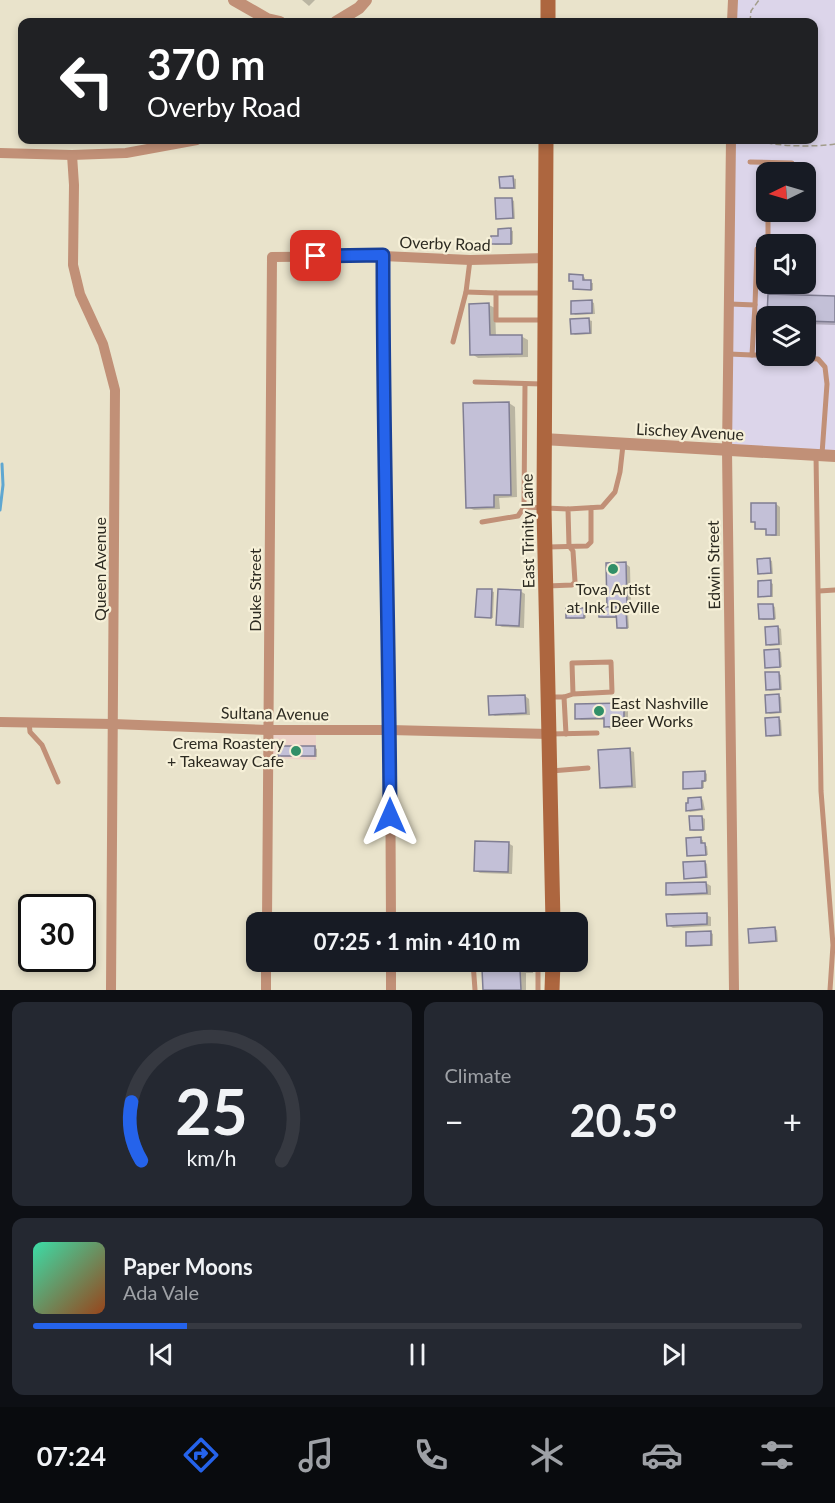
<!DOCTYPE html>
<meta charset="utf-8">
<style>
body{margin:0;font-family:Lato,sans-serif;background:#242831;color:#f1f3f6;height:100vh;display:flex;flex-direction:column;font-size:22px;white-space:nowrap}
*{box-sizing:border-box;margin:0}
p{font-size:20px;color:#9ea1a6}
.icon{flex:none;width:33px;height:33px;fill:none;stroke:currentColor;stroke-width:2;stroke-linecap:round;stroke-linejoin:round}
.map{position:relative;height:990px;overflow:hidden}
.details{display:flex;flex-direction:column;gap:12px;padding:12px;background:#0d0f14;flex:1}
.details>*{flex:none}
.guide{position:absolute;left:18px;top:18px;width:800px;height:126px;border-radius:12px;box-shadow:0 3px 9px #0003;background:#202124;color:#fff;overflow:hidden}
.needle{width:39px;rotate:265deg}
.tools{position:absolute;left:756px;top:162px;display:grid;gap:12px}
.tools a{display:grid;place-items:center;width:60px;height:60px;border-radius:12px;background:#171b24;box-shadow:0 3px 9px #0003;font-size:30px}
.speed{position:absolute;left:18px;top:894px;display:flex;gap:12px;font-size:30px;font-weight:700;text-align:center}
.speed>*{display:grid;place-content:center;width:78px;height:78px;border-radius:50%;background:#171b24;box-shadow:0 3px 9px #0003;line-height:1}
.speed .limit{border:3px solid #111;border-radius:9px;background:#fff;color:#111}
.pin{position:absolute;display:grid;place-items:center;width:51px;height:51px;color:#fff;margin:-26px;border-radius:12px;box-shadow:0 3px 9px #0006}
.me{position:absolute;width:66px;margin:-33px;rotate:0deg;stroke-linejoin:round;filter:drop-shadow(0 0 4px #0008)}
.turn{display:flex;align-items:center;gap:21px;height:126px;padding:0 30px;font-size:27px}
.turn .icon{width:78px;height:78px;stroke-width:2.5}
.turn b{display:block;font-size:42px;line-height:51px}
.big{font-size:45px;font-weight:700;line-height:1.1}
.details .tile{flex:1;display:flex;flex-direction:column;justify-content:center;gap:9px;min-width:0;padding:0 21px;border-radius:12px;background:#242831}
.details .dial{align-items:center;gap:0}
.dial svg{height:156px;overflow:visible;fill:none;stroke:#363941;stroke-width:7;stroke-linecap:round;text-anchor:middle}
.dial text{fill:#f1f3f6;stroke:none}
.song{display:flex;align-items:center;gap:18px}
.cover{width:72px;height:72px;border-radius:9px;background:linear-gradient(135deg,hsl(160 70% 55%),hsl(20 70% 35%))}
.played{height:6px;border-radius:3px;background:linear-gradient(90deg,#2563eb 20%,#363941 20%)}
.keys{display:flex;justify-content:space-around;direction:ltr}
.heat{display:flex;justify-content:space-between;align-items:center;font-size:33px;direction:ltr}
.details .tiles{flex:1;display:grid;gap:12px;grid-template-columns:1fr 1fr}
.tile:last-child{grid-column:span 2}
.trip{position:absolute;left:246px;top:912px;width:342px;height:60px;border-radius:12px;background:#171b24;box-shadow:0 3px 9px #0003;font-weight:700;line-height:60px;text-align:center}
.tab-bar{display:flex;height:96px;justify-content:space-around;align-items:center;background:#090b0e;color:#9ea1a6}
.tab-bar .icon{width:42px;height:42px}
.tab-bar .selected{color:#2563eb}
.tab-bar b{font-size:27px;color:#f1f3f6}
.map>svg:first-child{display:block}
</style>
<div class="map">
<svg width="835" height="990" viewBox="0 0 835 990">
<rect width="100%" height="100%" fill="#e9e3cb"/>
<!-- commercial -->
<path fill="#ecd3ca" d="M316 729V760L268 758V730Z"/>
<!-- education -->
<path fill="#dcd5ea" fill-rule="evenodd" d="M733 0H835V456L727 450 731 140H813V22H732ZM766 172H806V212H766ZM766 244H806V284H766ZM766 316H806V356H766Z"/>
<!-- shadow -->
<g fill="#0003">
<path d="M302 0H315L309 6Z"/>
<path d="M513 178 516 179V189H504L501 187Z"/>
<path d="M511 199 514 201 515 219H500L498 218Z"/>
<path d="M510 230 513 231V244L495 245 493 243Z"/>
<path d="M583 276 585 278V282L593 283V290H577L575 289 573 282 571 280Z"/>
<path d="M769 296 835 298V325L806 324V316H768Z"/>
<path d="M592 302 594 303 595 314 575 315 573 313Z"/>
<path d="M489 305 495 308 496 337 521 336 528 340V357L478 358 472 354Z"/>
<path d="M589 320 592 321V334L575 335 572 333Z"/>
<path d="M509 403 515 407 517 497 499 498 500 509 474 510 467 507 464 405Z"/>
<path d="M776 504 780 507V536H772L767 534V530H761L757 528V523L753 521Z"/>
<path d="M770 560 772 561 773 574H762L759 573Z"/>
<path d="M626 564 630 567 631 608H618V612H626L628 613 629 628 621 629 618 627V618H603L600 617 608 608 607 565Z"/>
<path d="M770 582 773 584V597H762L760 596Z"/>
<path d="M491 591 494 592 493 618 479 617 477 616Z"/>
<path d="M520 591 525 594 524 628 502 627 498 625Z"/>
<path d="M772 605 775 607 776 619 763 620 760 618Z"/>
<path d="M583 609 586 611V618L570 619 568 617Z"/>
<path d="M778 627 781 629 782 645 770 646 767 644 766 628Z"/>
<path d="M778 650 781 652 782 667 769 668 767 667Z"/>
<path d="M778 673 781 675 782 690 770 691 767 689Z"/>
<path d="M525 696 529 699 530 715 495 716 491 714Z"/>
<path d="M778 696 781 697 782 713 770 714 767 712Z"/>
<path d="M624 704 628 707V728L610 729 606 726V720H581L576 718Z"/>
<path d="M778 719 781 720 782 736 770 737 768 735Z"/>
<path d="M315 748 317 749V757L282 756 279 755Z"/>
<path d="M629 750 634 752 636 788 606 789 601 787Z"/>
<path d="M705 772 707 774V781L704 782V788L687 789 685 788Z"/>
<path d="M701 798 703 800 705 810 690 812 688 810Z"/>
<path d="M702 817 705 819V830L694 831 691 830Z"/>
<path d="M700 839 703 840V845L707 846 708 855 691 856 688 855Z"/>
<path d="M508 843 513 846 512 874 480 873 476 871Z"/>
<path d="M705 862 707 864 708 878 688 879 686 878Z"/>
<path d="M706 883 711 886V895L672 896 667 894Z"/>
<path d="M706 915 711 917V926L673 928 668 925Z"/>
<path d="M775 929 777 930 778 942 753 943 751 942Z"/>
<path d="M710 932 713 934V946L690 947 688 945Z"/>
<path d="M477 962H533V973H526V990H484V972L477 968Z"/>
</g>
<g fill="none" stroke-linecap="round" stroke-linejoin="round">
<!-- stream -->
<path stroke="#5fa7d1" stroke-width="3" d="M0 510 3 485 2 464"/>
</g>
<!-- building -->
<g fill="#c3c0d7" stroke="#807e93" stroke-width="1.5">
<path d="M513 176 514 188H500L499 177Z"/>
<path d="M495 198H512L513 218 496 219Z"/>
<path d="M511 228V244H491V236H498V229Z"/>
<path d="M569 274 583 275V280H591V290L573 289V281H569Z"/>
<path d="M768 294 835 296V322L806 321V316H767Z"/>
<path d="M592 300V313L571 314V301Z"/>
<path d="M489 303 490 335H522V354L470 355 469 304Z"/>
<path d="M589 318 590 333 571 334 570 319Z"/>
<path d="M509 402 511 495H494V507L466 508 463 403Z"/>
<path d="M751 503H776V535H766V529H755V522H751Z"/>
<path d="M770 558 771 573 758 574 757 559Z"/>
<path d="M626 562 627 606 607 607 606 563Z"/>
<path d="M771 580V596L758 597V581Z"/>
<path d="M477 589H492L491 618 475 617Z"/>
<path d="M498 589 521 590 519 626 496 625Z"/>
<path d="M758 604H773L774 619H759Z"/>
<path d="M598 607H616V617H599Z"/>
<rect x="566" y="608" width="18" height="10"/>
<path d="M616 610H626L627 628H617Z"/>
<path d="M778 626 779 644 766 645 765 627Z"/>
<path d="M779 649 780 667 765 668 764 650Z"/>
<path d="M765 672H779L780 689 766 690Z"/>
<path d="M779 694 780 712 766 713 765 695Z"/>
<path d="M525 695 526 713 489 715 488 696Z"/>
<path d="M624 703V726L604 727V718L575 719V704Z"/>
<path d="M779 717 780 735 766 736 765 718Z"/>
<rect x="278" y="746" width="37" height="10"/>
<path d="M630 748 632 786 600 788 598 750Z"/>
<path d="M705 771V781H702V788L683 789V772Z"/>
<path d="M701 797 702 809 686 811V803H688V798Z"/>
<path d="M689 816H702L703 830H690Z"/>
<path d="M701 837V843H705L706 855 687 856 686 838Z"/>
<path d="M475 841 509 842 508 872 474 871Z"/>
<path d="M705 861 706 877 684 879 683 862Z"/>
<path d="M706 882 707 893 666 895V883Z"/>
<path d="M707 913V924L667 926 666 914Z"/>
<path d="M775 927 776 941 749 943 748 929Z"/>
<path d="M711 931V945L686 946V932Z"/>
<path d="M475 962H527V970H520L521 990H483L482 969H476Z"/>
</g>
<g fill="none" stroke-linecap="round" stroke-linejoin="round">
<!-- path -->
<g stroke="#a29d8b" stroke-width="1.5" stroke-dasharray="6 3" stroke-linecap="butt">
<path d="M750 22 751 11 759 0"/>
<path d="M758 140C773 147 818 147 835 144"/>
</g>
<!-- service -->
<g stroke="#c19077" stroke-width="5">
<path d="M530 140H544"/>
<path d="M750 162 792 163"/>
<path d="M768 163V172"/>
<path d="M768 212V244"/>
<path d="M788 290V284"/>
<path d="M466 292 496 293"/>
<path d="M755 305 757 249H766"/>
<path d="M543 320H496V293H544"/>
<path d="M453 342 466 292 470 260"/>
<path d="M729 354 752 355 755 305 730 304"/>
<path d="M752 355H766"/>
<path d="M768 356 818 359 825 367 827 384 822 454"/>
<path d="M475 382 542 384"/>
<path d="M816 455 821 791 833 945 830 990"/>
<path d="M524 507 568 509"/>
<path d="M482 522 518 516 524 507 525 384"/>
<path d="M548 547 587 546 591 542V508"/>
<path d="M547 586 572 585 575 582 573 551 569 546 568 509 602 507 615 492 620 472 623 445"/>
<path d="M819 591 835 590"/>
<path d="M550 697H564L573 694 612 692 611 662 572 663 573 694"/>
<path d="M564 697 566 734"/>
<path d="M29 722 30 732 42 745 58 782"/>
<path d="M550 734 597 733"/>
<path d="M551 771 588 768"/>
<path d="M473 962 475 990"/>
<path d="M538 962V990"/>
</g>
<!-- minor -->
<g stroke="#c19077" stroke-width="10">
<path d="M732 22 733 0"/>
<path d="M731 140 727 450 734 990"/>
<path d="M0 153 72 155 126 153 197 140"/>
<path d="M72 155 74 185 73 265 80 294 103 344 115 390 111 990"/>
<path d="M383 256V365L390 730 391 922"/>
<path d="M0 722 113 724 268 730H390L549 734"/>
<path d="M267 922 272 257 383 256 470 260 545 258"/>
<path d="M391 962V990"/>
<path d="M266 990V962"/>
</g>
<!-- tertiary -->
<g stroke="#c19077" stroke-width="12">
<path d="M234 0 267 19 280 22"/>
<path d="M336 22 359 8 366 0"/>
<path d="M543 439 835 456"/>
</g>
<!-- secondary -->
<g stroke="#ad663f" stroke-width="15">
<path d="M548 22V0"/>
<path d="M546 140 544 508 553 922"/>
<path d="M552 990 553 962"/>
</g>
</g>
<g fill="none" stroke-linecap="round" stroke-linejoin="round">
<defs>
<path id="route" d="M316 256 383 255C383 442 389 629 390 816"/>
</defs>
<!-- route casing -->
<use href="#route" stroke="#184099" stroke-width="15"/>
<!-- route -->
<use href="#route" stroke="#2563eb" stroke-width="10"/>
</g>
<!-- markers -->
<g fill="#318f68" stroke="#f6f0d8" stroke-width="2">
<circle cx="613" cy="569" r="6"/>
<circle cx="599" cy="711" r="6"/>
<circle cx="296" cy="751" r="6"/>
</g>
<g text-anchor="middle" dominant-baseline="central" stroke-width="4.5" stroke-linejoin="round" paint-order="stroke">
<!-- street labels -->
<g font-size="16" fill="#2c2a21" stroke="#f6f0d8">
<text transform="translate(445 243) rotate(2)">Overby Road</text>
<text transform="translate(690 431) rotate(3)">Lischey Avenue</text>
<text transform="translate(527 531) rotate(-91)">East Trinity Lane</text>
<text transform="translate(713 565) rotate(-91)">Edwin Street</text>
<text transform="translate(99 569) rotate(-90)">Queen Avenue</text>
<text transform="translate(254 590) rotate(-90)">Duke Street</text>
<text transform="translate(275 713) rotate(1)">Sultana Avenue</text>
</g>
<!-- poi labels -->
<g font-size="16" fill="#2c2a21" stroke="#f6f0d8">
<text x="613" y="588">Tova Artist<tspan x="613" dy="18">at Ink DeVille</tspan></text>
<text x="611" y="702" text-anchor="start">East Nashville<tspan x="611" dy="18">Beer Works</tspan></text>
<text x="284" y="742" text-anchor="end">Crema Roastery<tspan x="284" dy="18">+ Takeaway Cafe</tspan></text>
</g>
</g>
</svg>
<div class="tools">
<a><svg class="needle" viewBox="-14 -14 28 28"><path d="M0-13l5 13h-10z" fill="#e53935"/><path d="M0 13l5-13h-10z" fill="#9ea1a6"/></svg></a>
<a><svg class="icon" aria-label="sound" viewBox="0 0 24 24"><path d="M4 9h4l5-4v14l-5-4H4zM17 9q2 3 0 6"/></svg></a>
<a><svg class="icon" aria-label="layers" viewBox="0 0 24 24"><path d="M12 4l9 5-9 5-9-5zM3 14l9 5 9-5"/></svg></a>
</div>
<div class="speed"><div class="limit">30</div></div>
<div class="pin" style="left:316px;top:256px;background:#d93025"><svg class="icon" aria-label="arrive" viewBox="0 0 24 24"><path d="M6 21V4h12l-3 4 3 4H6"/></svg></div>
<svg class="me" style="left:390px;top:816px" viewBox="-20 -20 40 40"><path d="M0-17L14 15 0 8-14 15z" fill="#2563eb" stroke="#fff" stroke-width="4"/></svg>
<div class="trip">07:25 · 1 min · 410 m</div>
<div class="guide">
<div class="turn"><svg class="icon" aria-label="left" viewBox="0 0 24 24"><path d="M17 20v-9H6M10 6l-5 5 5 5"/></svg><div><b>370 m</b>Overby Road</div></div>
</div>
</div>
<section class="details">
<div class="tiles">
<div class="tile dial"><svg viewBox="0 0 100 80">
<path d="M14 69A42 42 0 1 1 86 69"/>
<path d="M14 69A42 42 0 0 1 9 39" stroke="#2563eb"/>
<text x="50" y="56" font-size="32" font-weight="700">25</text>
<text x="50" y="72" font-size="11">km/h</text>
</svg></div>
<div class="tile"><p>Climate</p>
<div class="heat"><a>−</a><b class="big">20.5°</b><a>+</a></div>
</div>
<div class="tile">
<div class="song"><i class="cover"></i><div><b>Paper Moons</b><p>Ada Vale</p></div></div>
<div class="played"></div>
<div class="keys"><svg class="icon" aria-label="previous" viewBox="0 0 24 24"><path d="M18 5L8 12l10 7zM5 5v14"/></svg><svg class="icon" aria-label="pause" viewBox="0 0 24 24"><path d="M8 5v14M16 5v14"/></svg><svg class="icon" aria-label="next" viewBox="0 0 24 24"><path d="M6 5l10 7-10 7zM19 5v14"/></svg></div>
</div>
</div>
</section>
<nav class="tab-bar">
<b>07:24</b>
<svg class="icon selected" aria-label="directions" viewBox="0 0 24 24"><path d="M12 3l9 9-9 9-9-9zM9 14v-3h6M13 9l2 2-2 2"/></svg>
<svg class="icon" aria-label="music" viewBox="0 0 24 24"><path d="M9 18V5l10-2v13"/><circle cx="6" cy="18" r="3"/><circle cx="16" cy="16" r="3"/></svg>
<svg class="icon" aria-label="phone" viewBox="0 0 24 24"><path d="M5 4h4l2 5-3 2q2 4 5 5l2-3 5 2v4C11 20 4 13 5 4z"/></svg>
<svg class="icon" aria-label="climate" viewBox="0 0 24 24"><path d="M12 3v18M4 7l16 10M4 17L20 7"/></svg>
<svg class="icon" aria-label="car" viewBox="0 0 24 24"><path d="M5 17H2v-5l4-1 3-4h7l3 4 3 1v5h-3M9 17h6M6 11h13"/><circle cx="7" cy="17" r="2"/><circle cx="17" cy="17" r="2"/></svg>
<svg class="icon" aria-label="filters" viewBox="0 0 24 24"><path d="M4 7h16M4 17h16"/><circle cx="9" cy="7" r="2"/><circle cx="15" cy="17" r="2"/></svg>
</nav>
